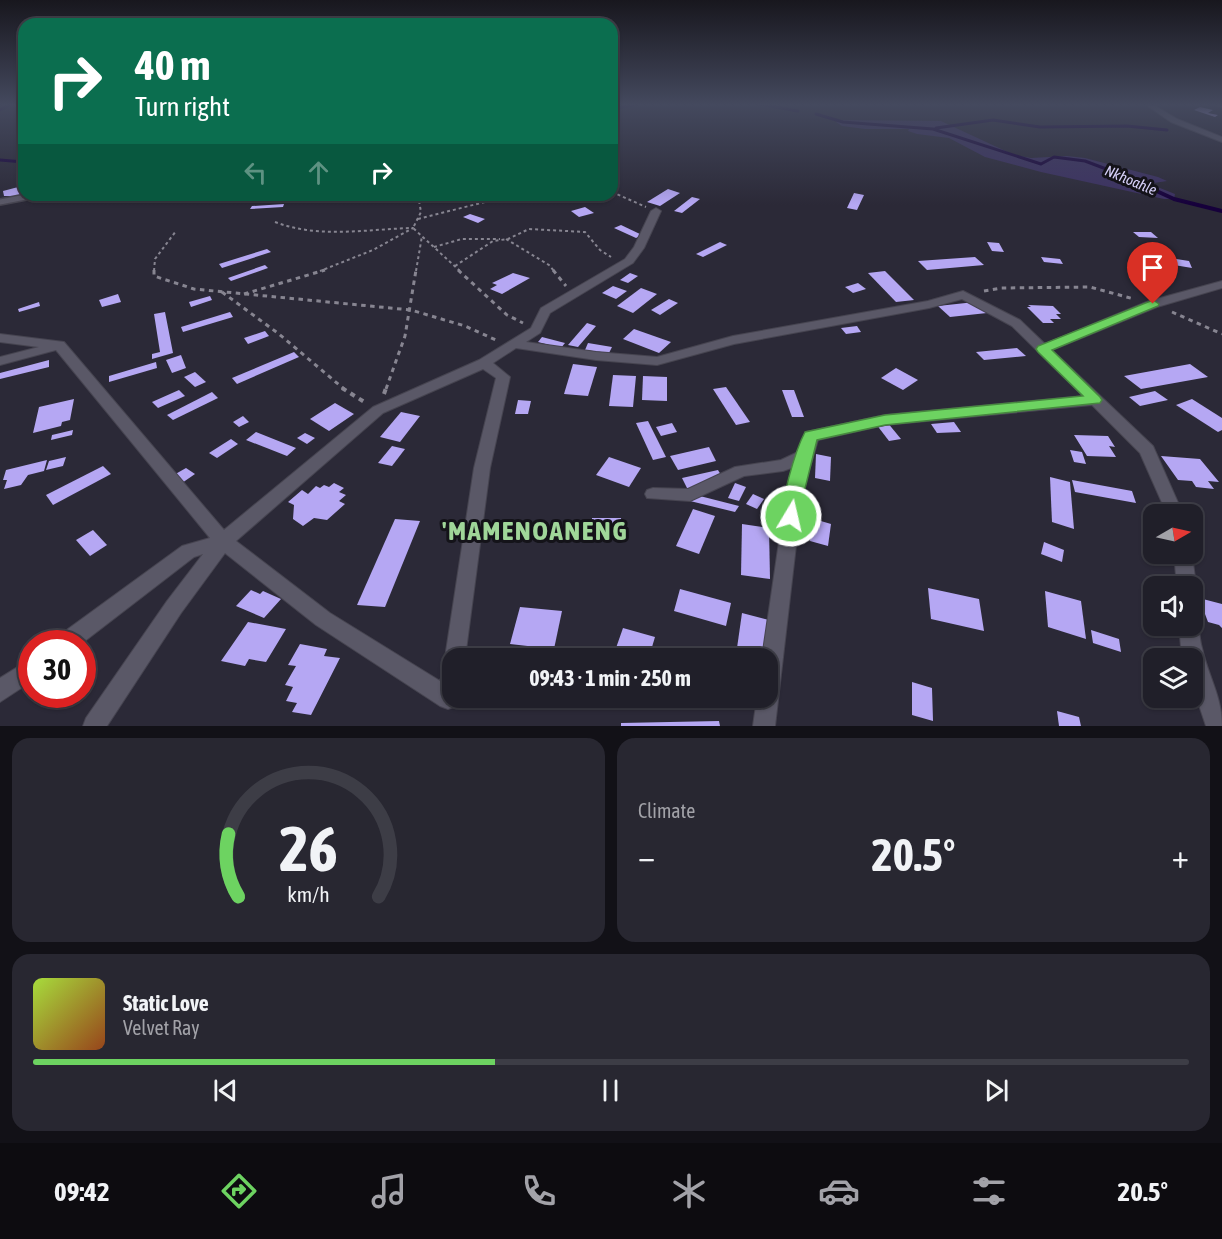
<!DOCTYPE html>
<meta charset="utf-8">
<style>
body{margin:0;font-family:"Asap Condensed",sans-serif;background:#282731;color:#f1f3f6;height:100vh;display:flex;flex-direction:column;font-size:22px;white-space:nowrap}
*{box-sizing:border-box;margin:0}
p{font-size:20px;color:#a2a2a8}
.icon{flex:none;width:33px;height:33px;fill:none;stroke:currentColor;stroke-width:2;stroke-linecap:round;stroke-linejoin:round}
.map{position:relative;height:726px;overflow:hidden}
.panel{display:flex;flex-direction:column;gap:12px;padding:12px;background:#121117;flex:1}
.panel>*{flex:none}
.banner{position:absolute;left:18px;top:18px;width:600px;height:183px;border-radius:18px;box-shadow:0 2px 4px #0004,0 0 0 2px #3d3d46;background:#0b6e4f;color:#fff;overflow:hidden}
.needle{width:39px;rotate:81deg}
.controls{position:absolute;left:1143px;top:504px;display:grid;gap:12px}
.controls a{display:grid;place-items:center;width:60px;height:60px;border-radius:12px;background:#201f29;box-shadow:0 2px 4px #0004,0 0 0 2px #3d3d46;font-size:30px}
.speed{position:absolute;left:18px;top:630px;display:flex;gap:12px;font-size:30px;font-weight:700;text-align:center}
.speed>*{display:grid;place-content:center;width:78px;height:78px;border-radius:50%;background:#201f29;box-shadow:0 2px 4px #0004,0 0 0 2px #3d3d46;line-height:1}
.speed .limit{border:9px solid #d22;background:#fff;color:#111}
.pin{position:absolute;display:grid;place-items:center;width:51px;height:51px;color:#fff;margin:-62px -26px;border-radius:50% 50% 50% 0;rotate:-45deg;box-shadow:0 0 6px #0007}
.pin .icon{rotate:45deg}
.me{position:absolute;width:66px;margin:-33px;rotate:9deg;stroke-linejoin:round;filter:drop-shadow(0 0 4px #0008)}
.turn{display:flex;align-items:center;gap:21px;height:126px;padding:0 18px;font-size:27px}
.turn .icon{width:78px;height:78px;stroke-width:2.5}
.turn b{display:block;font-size:42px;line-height:51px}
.lanes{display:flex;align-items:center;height:57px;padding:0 18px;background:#0003;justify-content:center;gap:30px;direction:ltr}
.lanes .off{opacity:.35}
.big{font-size:45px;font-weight:700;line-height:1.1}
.panel .widget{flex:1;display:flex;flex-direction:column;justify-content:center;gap:9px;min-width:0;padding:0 21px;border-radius:18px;background:#282731}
.panel .dial{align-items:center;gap:0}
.dial svg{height:156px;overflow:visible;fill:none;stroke:#3d3d46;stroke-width:7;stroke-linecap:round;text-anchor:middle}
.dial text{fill:#f1f3f6;stroke:none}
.song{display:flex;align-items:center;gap:18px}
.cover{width:72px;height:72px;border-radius:9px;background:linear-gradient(135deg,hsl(80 70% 55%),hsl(20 70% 35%))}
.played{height:6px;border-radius:3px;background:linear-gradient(90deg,#6dd361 40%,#3d3d46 40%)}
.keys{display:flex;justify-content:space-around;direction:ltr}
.heat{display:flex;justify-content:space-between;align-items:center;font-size:33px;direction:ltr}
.panel .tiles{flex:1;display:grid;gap:12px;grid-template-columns:1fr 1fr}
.widget:last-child{grid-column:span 2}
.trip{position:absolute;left:442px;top:648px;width:336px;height:60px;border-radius:18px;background:#201f29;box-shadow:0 2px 4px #0004,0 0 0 2px #3d3d46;font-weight:700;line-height:60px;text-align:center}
.tabs{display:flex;height:96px;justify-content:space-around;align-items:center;background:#0d0c10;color:#a2a2a8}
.tabs .icon{width:42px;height:42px}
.tabs .active{color:#6dd361}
.tabs b{font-size:27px;color:#f1f3f6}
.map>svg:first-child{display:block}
</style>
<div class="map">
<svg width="1222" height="726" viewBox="0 0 1222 726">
<rect width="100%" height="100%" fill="#2b2937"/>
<!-- green -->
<path fill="#3c3162" d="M839 120 941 121 1014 155 1031 158 1067 156 1085 158 1158 177 1167 181 1154 183 1155 186 1175 194 1174 199H1164L1041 172 985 157 949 138 917 134 908 131 909 129H865L842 126 836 122Z"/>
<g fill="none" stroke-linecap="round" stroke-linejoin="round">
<!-- stream-far1 -->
<g stroke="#16003b" stroke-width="3">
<path d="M760 104 798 111"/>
<path d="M612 109 638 104"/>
<path d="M0 110 12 104"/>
<path d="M816 114 843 122 933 129 1041 164 1054 157 1085 161 1130 178"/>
<path d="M936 128 993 120 1040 127 1127 126 1167 130"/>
<path d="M0 160 24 162"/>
</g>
<!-- stream -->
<path stroke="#16003b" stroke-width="4" d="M1126 177 1174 199 1222 211"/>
</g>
<!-- building -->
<g fill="#b5a7f3">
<path d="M1200 107 1213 110 1208 113 1218 115 1215 117 1194 110Z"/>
<path d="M22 186 24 187V196H4L3 191Z"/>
<path d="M668 189 680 193 660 206 647 202Z"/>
<path d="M854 193 864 195 857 210 847 208Z"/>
<path d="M692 197 700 199 682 213 674 211Z"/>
<path d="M284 204 283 207 250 209 252 206Z"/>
<path d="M585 207 594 213 579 217 571 211Z"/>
<path d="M470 214 485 219 478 223 463 217Z"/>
<path d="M621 225 642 235 636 238 614 228Z"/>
<path d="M1133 232H1151L1158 238 1139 237Z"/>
<path d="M720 242 727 245 703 257 696 254Z"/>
<path d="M987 242 999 243 1004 252 992 251Z"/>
<path d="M267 249 271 252 222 268 219 264Z"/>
<path d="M975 257 984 265 927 270 918 261Z"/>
<path d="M1041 257 1060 259 1063 264 1044 262Z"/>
<path d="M1170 258 1189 261 1192 268 1174 265Z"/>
<path d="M265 265 268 268 231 281 228 278Z"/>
<path d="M885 271 914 300 896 302 868 273Z"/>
<path d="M513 273 530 278 502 294 490 289 497 285 492 283Z"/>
<path d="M630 273 638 276 628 283 620 280Z"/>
<path d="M858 283 866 289 853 293 845 287Z"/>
<path d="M613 286 627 291 616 299 602 293Z"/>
<path d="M641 288 657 294 633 313 617 306Z"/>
<path d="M118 294 121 302 102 307 99 300Z"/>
<path d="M210 296 212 300 191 307 189 302Z"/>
<path d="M669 299 678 303 660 315 651 310Z"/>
<path d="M39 302 40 306 19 312 18 309Z"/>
<path d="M975 302 987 313 950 317 938 306Z"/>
<path d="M1028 305 1053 306 1061 314H1056L1061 319H1050L1054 323H1043L1027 307H1031Z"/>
<path d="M165 312 173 353 152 359V354L160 352 154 314Z"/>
<path d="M230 312 233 317 183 332 181 327Z"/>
<path d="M587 323 596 326 578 347 568 345Z"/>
<path d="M857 326 861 332 846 334 841 328Z"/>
<path d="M634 329 671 342 659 353 623 339Z"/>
<path d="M265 331 269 336 248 344 244 338Z"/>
<path d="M542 337 565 343 561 348 538 342Z"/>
<path d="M588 343 612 347 609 353 585 350Z"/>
<path d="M1017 348 1026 356 984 360 976 352Z"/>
<path d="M294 352 299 357 237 384 232 378Z"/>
<path d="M181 355 186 368 172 373 166 360Z"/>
<path d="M49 360V367L0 379V373Z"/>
<path d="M156 362 157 368 109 382V376Z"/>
<path d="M573 364 597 367 588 396 564 394Z"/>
<path d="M1190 364 1208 377 1141 389 1124 376Z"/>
<path d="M896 368 918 380 903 390 881 378Z"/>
<path d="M195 372 206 382 195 387 184 377Z"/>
<path d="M613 375 636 376 633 407 609 406Z"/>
<path d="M643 376 667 377V401L642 400Z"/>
<path d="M726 387 750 422 736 425 713 389Z"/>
<path d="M179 390 185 396 158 408 152 402Z"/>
<path d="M782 390H794L804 417H792Z"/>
<path d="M1155 391 1168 400 1140 406 1129 397Z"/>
<path d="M212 392 218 398 173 420 167 415Z"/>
<path d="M74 399 70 420 62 422 61 426 33 433 39 407Z"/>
<path d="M1192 399 1222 418V430L1218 432 1176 405Z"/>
<path d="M518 400 531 401 528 414H515Z"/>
<path d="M335 403 354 414 329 431 310 419Z"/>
<path d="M401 412 420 416 400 442 380 437Z"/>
<path d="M243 416 249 422 239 427 233 422Z"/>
<path d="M648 421 666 457 653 460 636 423Z"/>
<path d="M887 422 901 439 889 441 876 424Z"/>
<path d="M954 422 961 432 937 433 931 424Z"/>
<path d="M672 423 677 432 661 436 656 427Z"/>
<path d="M73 430 72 435 51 440 52 435Z"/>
<path d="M256 432 296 448 287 456 246 440Z"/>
<path d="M305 433 315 438 307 444 297 438Z"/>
<path d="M1074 435 1108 436 1115 447 1109 446 1116 457 1087 456Z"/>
<path d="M231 439 238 444 217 458 209 453Z"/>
<path d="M392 446 405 449 392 466 378 463Z"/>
<path d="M709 447 716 461 678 470 670 456Z"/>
<path d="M1070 450 1082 452 1086 464 1074 462Z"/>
<path d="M816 454 831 457 830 481 815 478Z"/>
<path d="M1161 456 1200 459 1219 482 1208 481 1214 489 1196 487 1192 481 1178 480Z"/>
<path d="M66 457 63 466 46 470 49 461Z"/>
<path d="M609 457 641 468 629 487 596 475Z"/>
<path d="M47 460 44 471 28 475 21 485 4 489 7 480H3L6 470Z"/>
<path d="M103 466 111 474 53 505 46 495Z"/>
<path d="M186 468 195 474 182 483 172 476Z"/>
<path d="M718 470 725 482 688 490 682 478Z"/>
<path d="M1050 477 1070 482 1074 529 1052 522Z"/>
<path d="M1072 480 1132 491 1136 503 1075 492Z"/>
<path d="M334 483 344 488 339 492 346 495 339 501 345 504 327 520 314 518 303 526 293 519 294 505 288 502 302 490 308 494 316 486 320 488 324 485 329 487Z"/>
<path d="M735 483 746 487 739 501 728 498Z"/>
<path d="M692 494 739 506 735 512 690 501Z"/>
<path d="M753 494 764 499 757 509 746 504Z"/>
<path d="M693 509 715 516 699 554 676 546Z"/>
<path d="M592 518H621L622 533 592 534Z"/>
<path d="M395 519 420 521 385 607 357 605Z"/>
<path d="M814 519 831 524 828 546 810 541Z"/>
<path d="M742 524 769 528 770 579 741 575Z"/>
<path d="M93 530 107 545 90 556 76 540Z"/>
<path d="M1044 542 1064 550 1062 562 1041 554Z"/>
<path d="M928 588 979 599 984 631 931 619Z"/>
<path d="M680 589 731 603 726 626 674 611Z"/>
<path d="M251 590 260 594 263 591 281 599 264 618 236 606Z"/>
<path d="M1045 591 1081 601 1086 639 1048 627Z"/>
<path d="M1199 598 1222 604V628L1219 625 1208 622Z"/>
<path d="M520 607 562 611 554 649 510 644Z"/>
<path d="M742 613 773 621 769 656 737 648Z"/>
<path d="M248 622 286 629 266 662 249 659 245 666 221 661Z"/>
<path d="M623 628 655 637 649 657 616 648Z"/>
<path d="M1091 630 1119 639 1121 652 1093 643Z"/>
<path d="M300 644 327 649 324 656 340 658 311 715 292 712 297 703 286 701 293 687 285 685 296 666 288 665Z"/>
<path d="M912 682 932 688 933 721 912 715Z"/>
<path d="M1057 711 1079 717 1081 726H1059Z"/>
<path d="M719 721 720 726H621V723Z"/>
</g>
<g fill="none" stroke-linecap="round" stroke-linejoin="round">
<defs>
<path id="service" d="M0 202 36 195"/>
<g id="minor">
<path d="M1145 104H1152L1177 119 1222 137V142L1171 122Z"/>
<path d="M1212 104H1222V107L1213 105Z"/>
<path d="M656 208 661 211 644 248 633 263 550 313 540 333 526 342 596 352 657 357 733 336 928 301 963 291 1020 320 1045 344 1149 301 1222 281V288L1157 307 1052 350 1153 446 1183 514H1167L1140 453 1092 405 885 425 818 440 802 494 775 726H753L757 698H768V658H762L786 494 794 467 783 471 744 476 690 501 647 498 645 494 647 490 653 488 688 489 735 467 781 460 798 452 806 432 811 431 885 415 1083 396 1012 326 962 299 929 308 734 344 657 365 596 360 516 348 493 363 510 377 490 468 465 658H453V698H459L456 706 448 709 440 706 316 625 225 553 181 613 107 726H83L86 718 167 601 203 554 194 557 81 644H54L57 637 182 546 210 538 56 350 0 365V357L39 347 0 342V334L64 342 224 530 373 407 479 360 531 328 541 308 625 259 634 247 651 211ZM483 369 496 378 474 468 445 658 446 662 440 681 330 613 236 541 383 413Z"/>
<path d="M1174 554H1192L1196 586 1193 592 1192 586H1177Z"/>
<path d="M1192 618 1196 620C1200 629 1199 638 1202 648 1208 676 1222 696 1222 726H1206L1192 684V658H1184L1181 647 1179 626H1192Z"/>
<path d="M32 658V681L0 702V678Z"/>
</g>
</defs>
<!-- service casing -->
<use href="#service" stroke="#464450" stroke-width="8"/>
<!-- minor casing -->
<use href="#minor" stroke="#464450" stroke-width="2"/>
<!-- path-far2 -->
<g stroke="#878591" stroke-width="2" stroke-dasharray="3 3" stroke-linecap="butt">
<path d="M612 192 646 207"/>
<path d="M418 195 421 212 413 228 460 271"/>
<path d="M418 219 512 195"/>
<path d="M275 222C319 239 367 229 413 228L373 250 320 271"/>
<path d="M506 239 549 265 554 271"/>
<path d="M434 247 462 239H500"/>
<path d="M455 266 493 241 508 239 529 229 585 232 600 250 611 257"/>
<path d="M154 271 155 259 176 231"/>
<path d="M416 271 422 236"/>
</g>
<!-- path-far1 -->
<g stroke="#878591" stroke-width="3" stroke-dasharray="4.5 4.5" stroke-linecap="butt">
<path d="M154 270V276L194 289 411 310 465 326 496 340"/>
<path d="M458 270 507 315 523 323"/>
<path d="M553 270 566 286"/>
<path d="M984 291 1001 288 1090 287 1134 299"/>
<path d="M222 292 279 334 344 389"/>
<path d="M244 294 325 270"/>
<path d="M1172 312 1222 334"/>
<path d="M386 389 405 336 416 270"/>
</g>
<!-- path -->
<g stroke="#878591" stroke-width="4" stroke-dasharray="5 5" stroke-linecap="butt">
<path d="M342 388 366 403"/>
<path d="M384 394 386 388"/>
</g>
<!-- service -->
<use href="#service" stroke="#5a5867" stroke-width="5"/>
<!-- minor -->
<use href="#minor" fill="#5a5867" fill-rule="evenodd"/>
</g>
<!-- sky -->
<linearGradient id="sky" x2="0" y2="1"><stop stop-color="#18171e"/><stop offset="0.51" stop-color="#44495e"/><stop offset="1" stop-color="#44495e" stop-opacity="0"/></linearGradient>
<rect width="1222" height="205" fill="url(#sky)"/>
<!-- route -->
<path fill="#6dd361" stroke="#47893f" stroke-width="1.5" d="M1153 300 1159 304 1158 306 1052 350 1100 397 1102 400 1100 403 885 425 817 440 797 521 791 523 785 521C777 507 797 447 805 432L885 415 1083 396 1038 352 1036 349 1038 346Z"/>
<g text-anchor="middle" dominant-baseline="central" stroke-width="6" stroke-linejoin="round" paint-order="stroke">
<!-- far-water labels -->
<g font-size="15" font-style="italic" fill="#d6d0f8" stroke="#141319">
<text transform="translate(1131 180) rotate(23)">Nkhoahle</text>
</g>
<!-- near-district labels -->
<g font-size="27" font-weight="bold" letter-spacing="1.5" fill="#a0d699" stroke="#141319">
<text x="535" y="530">'MAMENOANENG</text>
</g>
</g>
</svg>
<div class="controls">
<a><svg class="needle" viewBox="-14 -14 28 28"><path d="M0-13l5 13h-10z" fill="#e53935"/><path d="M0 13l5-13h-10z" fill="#a2a2a8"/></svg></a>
<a><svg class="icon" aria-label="sound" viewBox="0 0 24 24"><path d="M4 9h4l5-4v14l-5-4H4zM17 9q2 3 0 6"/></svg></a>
<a><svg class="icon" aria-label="layers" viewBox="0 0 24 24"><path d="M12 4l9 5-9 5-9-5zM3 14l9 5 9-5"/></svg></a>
</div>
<div class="speed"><div class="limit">30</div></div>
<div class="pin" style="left:1153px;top:304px;background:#d93025"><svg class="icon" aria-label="arrive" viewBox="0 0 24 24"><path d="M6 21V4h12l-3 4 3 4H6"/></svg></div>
<svg class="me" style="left:791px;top:516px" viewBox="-20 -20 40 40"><circle r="17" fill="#6dd361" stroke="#fff" stroke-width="3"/><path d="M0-11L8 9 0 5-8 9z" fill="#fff"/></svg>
<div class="trip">09:43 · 1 min · 250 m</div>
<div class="banner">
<div class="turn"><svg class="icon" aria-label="right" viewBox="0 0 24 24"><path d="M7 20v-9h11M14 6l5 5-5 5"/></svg><div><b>40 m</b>Turn right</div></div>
<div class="lanes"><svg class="icon off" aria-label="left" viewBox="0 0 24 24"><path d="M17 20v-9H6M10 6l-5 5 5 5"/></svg><svg class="icon off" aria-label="ahead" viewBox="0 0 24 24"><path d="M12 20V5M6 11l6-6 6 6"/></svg><svg class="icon" aria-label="right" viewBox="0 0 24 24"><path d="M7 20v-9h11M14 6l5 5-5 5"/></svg></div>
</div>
</div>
<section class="panel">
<div class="tiles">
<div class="widget dial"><svg viewBox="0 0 100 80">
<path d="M14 69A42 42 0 1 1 86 69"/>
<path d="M14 69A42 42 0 0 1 9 37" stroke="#6dd361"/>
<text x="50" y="56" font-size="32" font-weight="700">26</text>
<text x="50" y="72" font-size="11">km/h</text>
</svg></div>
<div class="widget"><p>Climate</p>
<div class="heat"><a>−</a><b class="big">20.5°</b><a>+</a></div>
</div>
<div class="widget">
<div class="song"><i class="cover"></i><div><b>Static Love</b><p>Velvet Ray</p></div></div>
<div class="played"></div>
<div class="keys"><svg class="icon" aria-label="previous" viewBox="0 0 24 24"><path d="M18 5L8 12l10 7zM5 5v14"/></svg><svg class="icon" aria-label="pause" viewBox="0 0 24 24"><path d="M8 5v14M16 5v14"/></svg><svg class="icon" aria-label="next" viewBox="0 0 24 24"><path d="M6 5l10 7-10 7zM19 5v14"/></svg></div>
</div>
</div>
</section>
<nav class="tabs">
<b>09:42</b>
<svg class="icon active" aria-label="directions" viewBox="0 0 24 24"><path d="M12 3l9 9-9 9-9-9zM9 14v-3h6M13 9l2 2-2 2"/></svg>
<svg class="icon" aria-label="music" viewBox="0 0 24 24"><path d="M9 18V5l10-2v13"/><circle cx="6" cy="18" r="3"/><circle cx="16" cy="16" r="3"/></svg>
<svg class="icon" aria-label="phone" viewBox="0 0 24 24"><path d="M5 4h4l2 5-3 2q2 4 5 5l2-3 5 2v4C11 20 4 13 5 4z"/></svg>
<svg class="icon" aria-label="climate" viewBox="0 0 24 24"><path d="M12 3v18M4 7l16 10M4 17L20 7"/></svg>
<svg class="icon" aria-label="car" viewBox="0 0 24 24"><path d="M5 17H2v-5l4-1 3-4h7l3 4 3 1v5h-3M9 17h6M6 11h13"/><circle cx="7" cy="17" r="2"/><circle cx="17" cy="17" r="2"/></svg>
<svg class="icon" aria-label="filters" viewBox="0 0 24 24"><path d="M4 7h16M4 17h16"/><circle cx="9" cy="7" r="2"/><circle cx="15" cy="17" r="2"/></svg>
<b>20.5°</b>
</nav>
